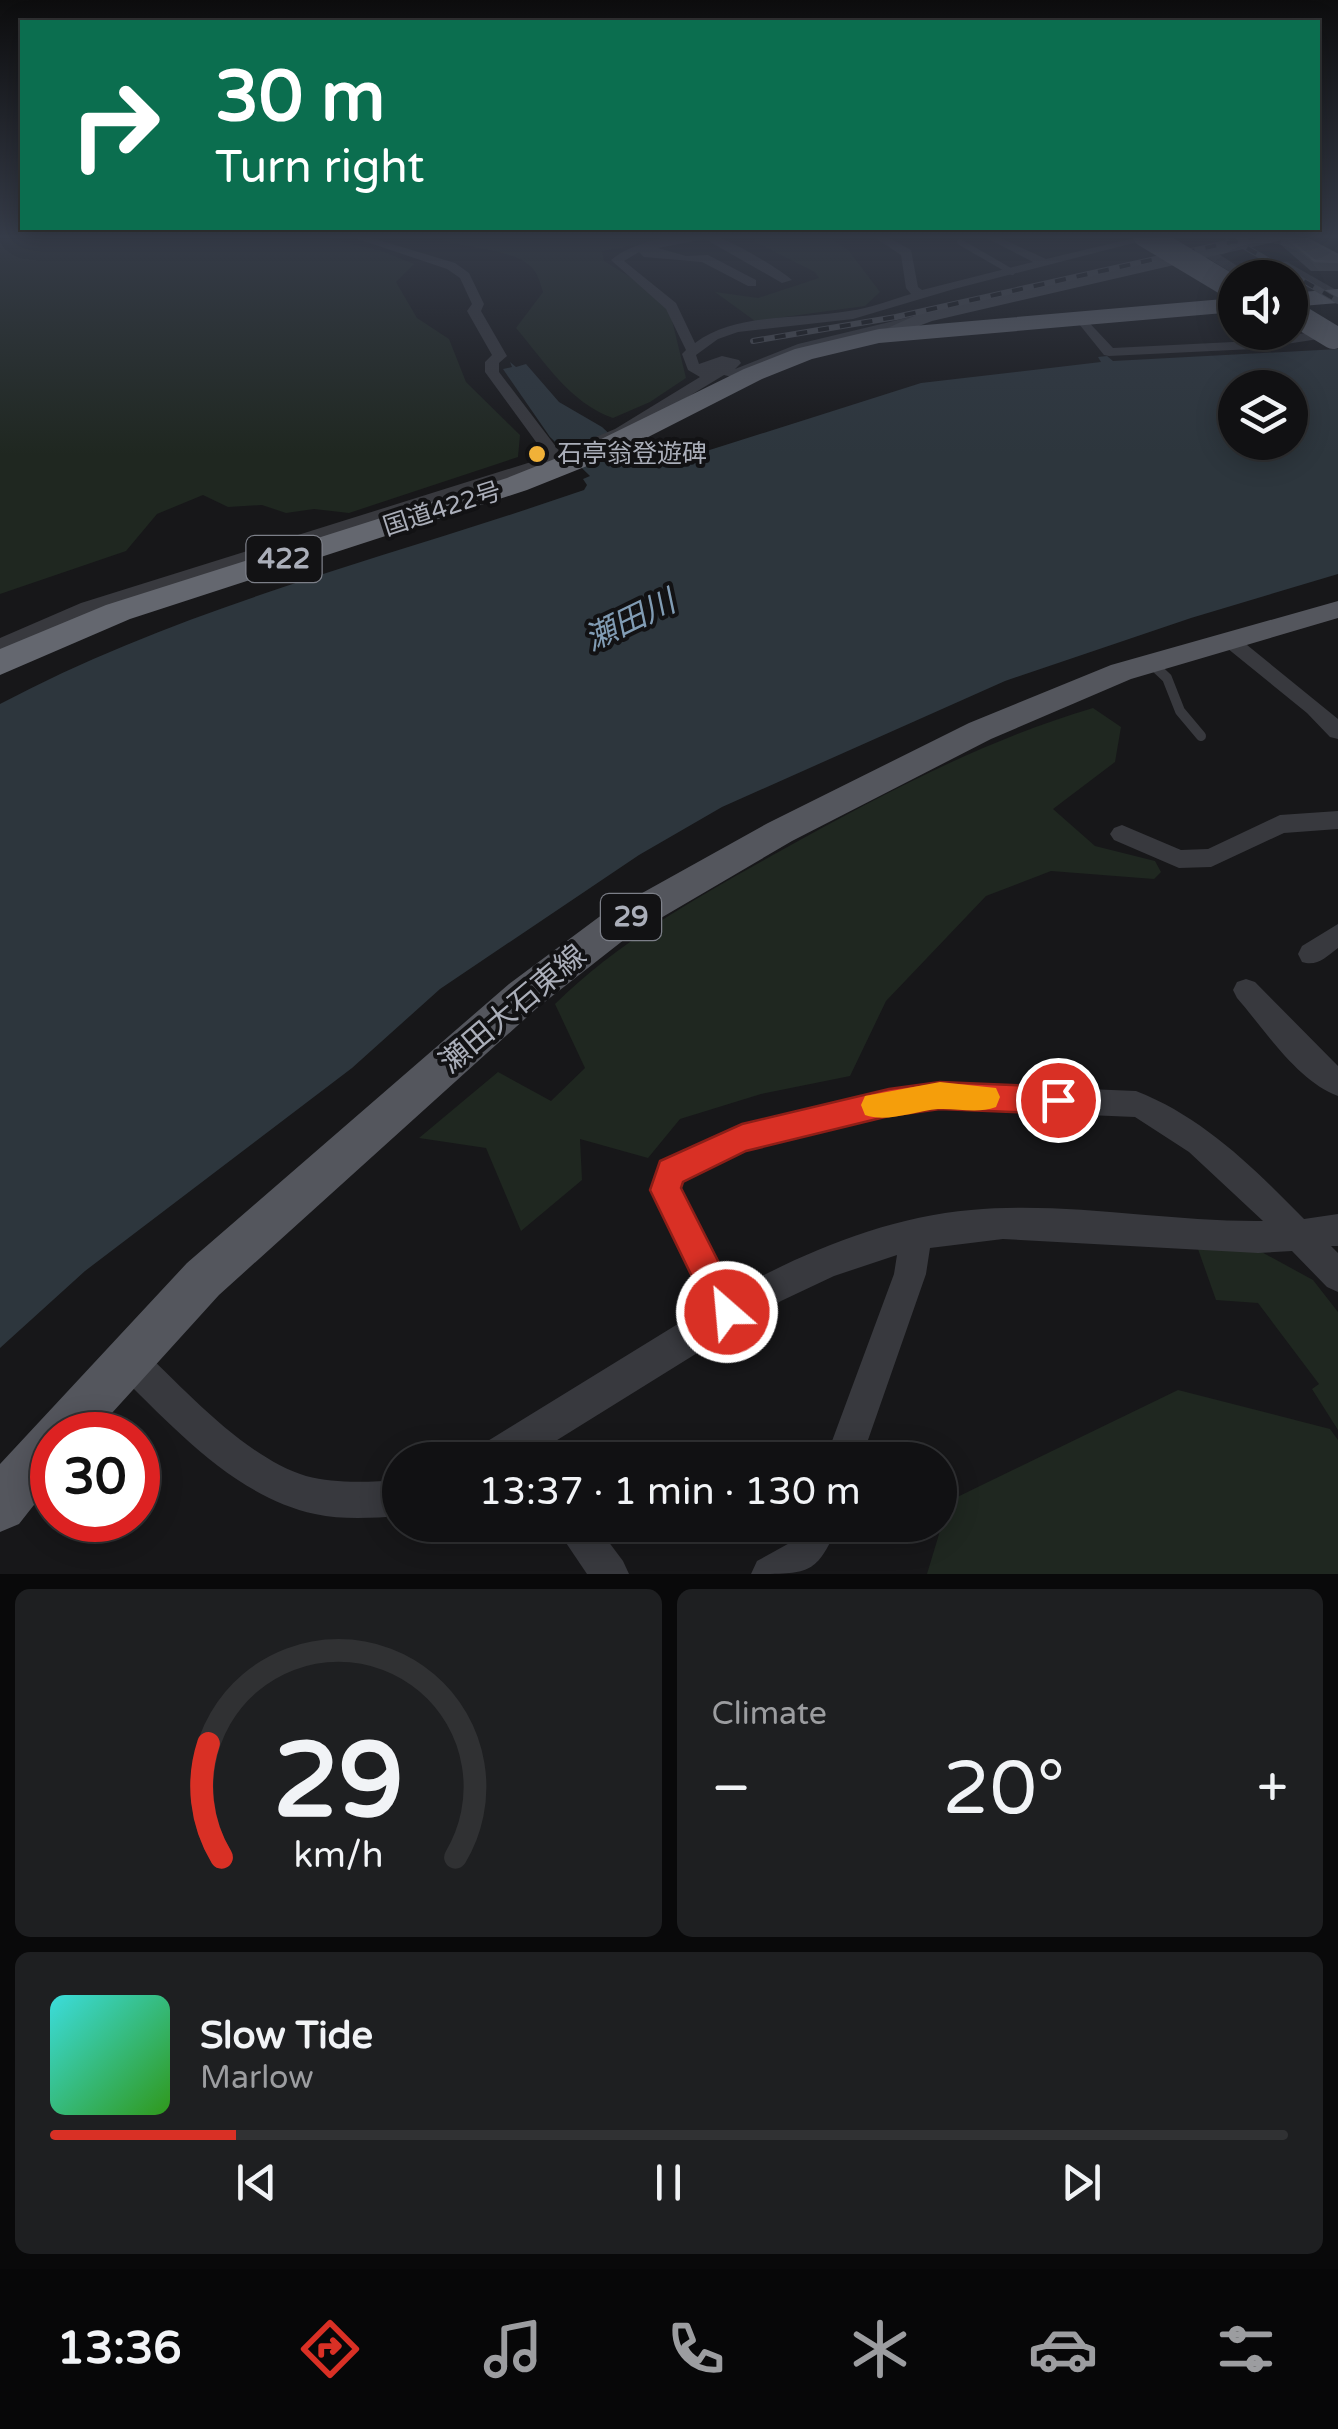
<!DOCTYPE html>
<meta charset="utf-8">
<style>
body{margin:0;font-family:"Varela Round","Noto Sans JP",sans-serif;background:#1e1f21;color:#f1f3f6;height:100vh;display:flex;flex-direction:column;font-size:38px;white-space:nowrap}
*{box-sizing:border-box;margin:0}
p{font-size:32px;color:#9c9da0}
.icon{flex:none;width:55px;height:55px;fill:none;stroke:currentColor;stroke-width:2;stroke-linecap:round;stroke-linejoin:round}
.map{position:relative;height:1574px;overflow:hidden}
.panel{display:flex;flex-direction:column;gap:15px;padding:15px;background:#09090a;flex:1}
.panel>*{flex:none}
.guide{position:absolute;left:20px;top:20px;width:1300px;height:210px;border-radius:0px;box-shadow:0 5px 25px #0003,0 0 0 2px #303133;background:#0b6e4f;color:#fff;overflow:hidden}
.fabs{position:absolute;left:1218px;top:260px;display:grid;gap:20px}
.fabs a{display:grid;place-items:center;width:90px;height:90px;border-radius:50%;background:#111113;box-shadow:0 5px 25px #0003,0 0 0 2px #303133;font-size:50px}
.speed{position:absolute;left:30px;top:1412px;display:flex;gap:20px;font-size:50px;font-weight:700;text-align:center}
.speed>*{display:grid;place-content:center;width:130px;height:130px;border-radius:50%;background:#111113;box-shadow:0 5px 25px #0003,0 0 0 2px #303133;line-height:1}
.speed .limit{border:15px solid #d22;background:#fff;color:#111}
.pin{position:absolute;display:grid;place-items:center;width:85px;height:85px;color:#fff;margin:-42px;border:5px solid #fff;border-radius:50%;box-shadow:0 2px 10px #0007}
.me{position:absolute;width:110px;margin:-55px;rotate:333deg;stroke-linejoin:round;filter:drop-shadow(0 0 8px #0008)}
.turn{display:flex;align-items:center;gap:35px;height:210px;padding:0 30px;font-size:45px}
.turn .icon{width:130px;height:130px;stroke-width:2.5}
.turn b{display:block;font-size:70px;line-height:85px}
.big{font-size:75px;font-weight:600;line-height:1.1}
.panel .card{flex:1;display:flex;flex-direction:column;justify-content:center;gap:15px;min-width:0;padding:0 35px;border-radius:15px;background:#1e1f21}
.panel .dial{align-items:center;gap:0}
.dial svg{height:260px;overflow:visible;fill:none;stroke:#303133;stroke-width:7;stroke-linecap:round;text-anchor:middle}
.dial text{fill:#f1f3f6;stroke:none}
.song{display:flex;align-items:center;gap:30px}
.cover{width:120px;height:120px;border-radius:15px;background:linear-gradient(135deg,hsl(180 70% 55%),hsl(110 70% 35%))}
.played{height:10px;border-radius:5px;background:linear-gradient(90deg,#d93025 15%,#303133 15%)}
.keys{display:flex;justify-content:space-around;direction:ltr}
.heat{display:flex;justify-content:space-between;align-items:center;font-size:55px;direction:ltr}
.panel .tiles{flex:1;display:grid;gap:15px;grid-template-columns:1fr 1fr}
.card:last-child{grid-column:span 2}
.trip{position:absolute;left:382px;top:1442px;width:575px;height:100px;border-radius:50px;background:#111113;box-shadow:0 5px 25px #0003,0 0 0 2px #303133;font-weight:600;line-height:100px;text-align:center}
.tabs{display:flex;height:160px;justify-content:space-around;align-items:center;background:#070708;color:#9c9da0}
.tabs .icon{width:70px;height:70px}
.tabs .selected{color:#d93025}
.tabs b{font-size:45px;color:#f1f3f6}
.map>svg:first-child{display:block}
</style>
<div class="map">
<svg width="1338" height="1574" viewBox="0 0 1338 1574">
<rect width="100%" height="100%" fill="#171719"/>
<!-- green -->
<g fill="#1f2720">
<path d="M0 235H313L382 251 414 264 396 282 417 318 449 339 466 382 520 435 518 457 349 513 314 509 286 513 262 505 228 507 203 495 157 514 126 551 0 594Z"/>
<path d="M430 235H695L602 251 604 261 635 280 670 312 686 378 650 402 613 418C570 403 545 362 516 328L543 292C541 286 538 275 534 270 515 246 458 250 430 235Z"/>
<path d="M754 235H827L849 251 880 292 865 306 755 321 715 292 758 298 819 278 815 272 755 242Z"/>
<path d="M1093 708 1121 727 1115 762 1053 809 1095 846 1155 861 1161 872 1154 879 1051 871 986 896 886 1001 850 1076 761 1094 680 1119 648 1158 580 1139 582 1180 521 1231 486 1148 419 1138 498 1072 551 1101 585 1068 555 1004C623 938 700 896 782 850 881 795 984 740 1093 708Z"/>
<path d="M1198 1249 1258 1250 1313 1280 1338 1312V1430L1312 1389 1319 1384 1258 1303 1216 1300Z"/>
<path d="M1178 1390 1330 1429 1338 1440V1574H927L949 1501Z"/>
</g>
<!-- water -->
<path fill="#2d363d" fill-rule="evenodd" d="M1338 349V574L1191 618 1005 681 722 807 639 855 440 989 352 1068 85 1271 0 1348V704C184 606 388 558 584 490L587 485 583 479 590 476 550 437 503 369 512 367 510 362 516 367 526 364 559 402 602 427 632 455 640 453 656 467 921 383 1101 362 1098 357 1107 356 1113 361ZM1235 388H1290V442H1235Z"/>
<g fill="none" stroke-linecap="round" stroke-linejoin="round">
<!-- lane-far1 -->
<path stroke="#38393e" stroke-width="6" d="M960 242 1012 272"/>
<!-- lane -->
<path stroke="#38393e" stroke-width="10" d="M1151 663 1167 678 1180 711 1201 736"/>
<!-- street -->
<g fill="#38393e" fill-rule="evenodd">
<path d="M346 235H362L455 263 469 273 484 304 481 311 507 356 499 363V372L560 452 615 429 700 377 688 370 682 354 686 350 666 309 611 260C633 241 681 231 710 235 725 236 778 268 792 280L782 283 705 239 658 248 686 256 708 255 756 280V286H748L702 262 644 257 639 252 624 261 676 303 695 343C737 312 799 320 849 311 870 308 891 300 911 294L906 288 901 255 871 235H884L911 250 918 287 922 290 1033 262 981 235H994L1046 259 1147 235H1165L954 289 853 319 738 332 718 339 696 355 699 364 722 356 739 360 741 363 735 369 798 344 927 313 934 317 808 350 736 378 724 375 625 435 569 460 573 465 571 468 555 465 95 611 0 651V638L81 603 547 457 485 372V362L492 355 467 311 472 304 460 278 447 269Z"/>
<path d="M1206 251H1214L1256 278H1240L1206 257Z"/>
<path d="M1279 262H1287L1338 291V300L1279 268Z"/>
<path d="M1082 315 1113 348 1253 341 1338 328V336L1253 349 1109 356 1104 355 1075 319Z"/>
<path d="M1229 634 1236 636 1338 719V739L1330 737 1307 713 1222 644 1219 640Z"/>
<path d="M1338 811V829L1284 833 1211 867 1179 868 1114 840 1110 834 1114 828 1122 825 1181 850 1208 849 1280 815Z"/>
<path d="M1338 924V948C1326 957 1317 967 1302 962L1298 954 1302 946Z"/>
<path d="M1246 979 1255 982 1338 1066V1096C1297 1081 1265 1030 1237 998L1233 990 1237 982Z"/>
<path d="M940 1083 1136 1091C1203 1117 1254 1168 1304 1219L1338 1214V1246H1331L1338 1253V1292L1327 1287 1292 1251 1258 1253 1003 1239 930 1248 926 1274 861 1460H825L894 1274 897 1255 834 1276 781 1301 525 1460H473L478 1447 707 1306 650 1190 660 1162 742 1124 889 1089ZM940 1109 1135 1117 1189 1152 1263 1221C1166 1222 1068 1201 971 1210 888 1217 806 1251 734 1291L681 1189 683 1182 746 1151 889 1115Z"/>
<path d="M128 1342 140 1347C185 1390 246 1458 306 1476 336 1484 369 1482 400 1480V1516C372 1518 343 1520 315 1514 235 1497 172 1426 116 1371L111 1359 116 1347Z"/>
<path d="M554 1525H596L623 1561 629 1574H587Z"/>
<path d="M801 1525H839C815 1574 813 1574 751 1574L757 1561 795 1540Z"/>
</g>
<!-- secondary -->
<path fill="#46484e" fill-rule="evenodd" d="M1277 235H1304L932 321 879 341 870 336 921 313Z"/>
<!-- primary -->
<path fill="#54565d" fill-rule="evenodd" d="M1338 601V618L1131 679 991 739 792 841 625 939 537 1008 219 1295 92 1435H52V1482L19 1524 0 1532V1464L187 1263 509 984 599 917 768 823 969 723 1111 665Z"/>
<!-- highway -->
<g fill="#64676f" fill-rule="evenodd">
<path d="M1338 289V303L1290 307V293Z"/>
<path d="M1235 298V312L879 343 812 359 762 379 607 458 527 490 130 619 0 675V649L106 605 507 478 587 446 744 369 795 349 879 329Z"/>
</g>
<defs>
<g id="rail">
<path d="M1228 237 1338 301"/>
<path d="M753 341 896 317 1263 235"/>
</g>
</defs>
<!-- rail casing -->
<use href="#rail" stroke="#4b4d53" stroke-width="6"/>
<!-- rail -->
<use href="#rail" stroke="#121214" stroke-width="4" stroke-dasharray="11" stroke-linecap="butt"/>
<!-- highway-bridge -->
<g stroke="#64676f" stroke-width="24">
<path d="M1145 235 1235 289"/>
<path d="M1290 311 1333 337"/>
</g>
</g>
<!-- wall -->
<path fill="#484a4e" d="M1283 235 1338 255V271H1311L1280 244Z"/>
<!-- building -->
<path fill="#53545a" stroke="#606268" stroke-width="2.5" d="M1283 235H1300L1338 255V262L1315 261Z"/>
<!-- sky -->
<linearGradient id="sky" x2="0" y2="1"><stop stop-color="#0d0d0e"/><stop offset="0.52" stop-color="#363c49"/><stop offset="1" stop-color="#363c49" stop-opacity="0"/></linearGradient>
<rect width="1338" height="455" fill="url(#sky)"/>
<!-- route -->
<path fill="#d93025" stroke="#8d1f18" stroke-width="2.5" d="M940 1082 1058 1087 1068 1091 1072 1100 1068 1110 1058 1114 940 1109 889 1116 746 1151 683 1182 681 1188 744 1312 739 1324 727 1328 715 1324 650 1190 660 1161 742 1124 889 1089Z"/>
<!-- slow -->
<path fill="#f59e0b" d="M940 1082 996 1088 1000 1097 996 1107C977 1114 958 1108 938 1109 915 1111 887 1123 865 1115L861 1105 865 1096Z"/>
<!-- markers -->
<circle fill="#f1b138" stroke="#121214" stroke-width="4" cx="537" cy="454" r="10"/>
<g text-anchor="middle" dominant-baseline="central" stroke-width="8" stroke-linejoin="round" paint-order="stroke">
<!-- far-poi labels -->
<g font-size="25" fill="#aaaeb9" stroke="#121214" text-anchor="start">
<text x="557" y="454">石亭翁登遊碑</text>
</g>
<!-- far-street labels -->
<g font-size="25" fill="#aaaeb9" stroke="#121214">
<text transform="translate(442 509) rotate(-18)">国道422号</text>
</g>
<!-- shield labels -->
<g fill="#121214" stroke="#7c7f88" stroke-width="2.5">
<rect x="246.5" y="536" width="75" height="46" rx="8"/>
<rect x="601" y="894" width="60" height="46" rx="8"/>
</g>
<g font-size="28" font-weight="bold" fill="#aaaeb9">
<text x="284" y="559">422</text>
<text x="631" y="917">29</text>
</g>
<!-- street labels -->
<g font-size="30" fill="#aaaeb9" stroke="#121214">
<text transform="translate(513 1009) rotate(-40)">瀬田大石東線</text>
</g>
<!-- water labels -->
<g font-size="32" font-style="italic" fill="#819cb4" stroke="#121214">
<text transform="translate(630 621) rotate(-26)">瀬田川</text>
</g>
</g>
</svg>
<div class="fabs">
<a><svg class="icon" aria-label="sound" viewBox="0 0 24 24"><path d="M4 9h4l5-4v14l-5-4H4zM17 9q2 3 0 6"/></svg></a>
<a><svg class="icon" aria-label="layers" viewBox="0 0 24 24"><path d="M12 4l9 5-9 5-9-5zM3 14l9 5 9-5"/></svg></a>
</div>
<div class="speed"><div class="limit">30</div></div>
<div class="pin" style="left:1058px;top:1100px;background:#d93025"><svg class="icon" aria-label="arrive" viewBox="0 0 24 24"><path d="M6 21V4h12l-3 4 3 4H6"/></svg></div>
<svg class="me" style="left:727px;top:1312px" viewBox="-20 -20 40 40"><circle r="17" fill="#d93025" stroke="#fff" stroke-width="3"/><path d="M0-11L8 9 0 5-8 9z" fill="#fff"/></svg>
<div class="trip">13:37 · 1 min · 130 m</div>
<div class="guide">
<div class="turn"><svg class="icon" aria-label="right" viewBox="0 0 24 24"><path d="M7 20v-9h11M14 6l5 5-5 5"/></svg><div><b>30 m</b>Turn right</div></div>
</div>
</div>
<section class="panel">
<div class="tiles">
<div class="card dial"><svg viewBox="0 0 100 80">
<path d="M14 69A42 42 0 1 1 86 69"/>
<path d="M14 69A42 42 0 0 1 10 34" stroke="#d93025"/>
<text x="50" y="56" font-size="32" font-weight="700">29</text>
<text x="50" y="72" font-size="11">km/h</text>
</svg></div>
<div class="card"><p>Climate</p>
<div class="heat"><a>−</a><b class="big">20°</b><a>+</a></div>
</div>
<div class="card">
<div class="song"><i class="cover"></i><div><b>Slow Tide</b><p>Marlow</p></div></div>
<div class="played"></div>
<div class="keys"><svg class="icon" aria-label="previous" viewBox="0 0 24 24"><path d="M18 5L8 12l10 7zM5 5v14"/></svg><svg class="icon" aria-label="pause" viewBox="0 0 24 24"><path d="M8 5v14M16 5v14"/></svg><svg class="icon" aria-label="next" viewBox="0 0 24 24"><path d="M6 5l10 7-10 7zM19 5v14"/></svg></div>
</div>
</div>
</section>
<nav class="tabs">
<b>13:36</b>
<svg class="icon selected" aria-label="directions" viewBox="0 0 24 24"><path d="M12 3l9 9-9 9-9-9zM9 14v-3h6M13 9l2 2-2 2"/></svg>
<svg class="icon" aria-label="music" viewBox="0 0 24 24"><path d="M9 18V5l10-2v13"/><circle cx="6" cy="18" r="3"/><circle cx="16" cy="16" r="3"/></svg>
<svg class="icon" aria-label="phone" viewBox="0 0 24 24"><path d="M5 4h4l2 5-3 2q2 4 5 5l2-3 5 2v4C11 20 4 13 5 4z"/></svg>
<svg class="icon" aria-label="climate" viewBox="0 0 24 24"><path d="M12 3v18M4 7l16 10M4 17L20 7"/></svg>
<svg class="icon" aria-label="car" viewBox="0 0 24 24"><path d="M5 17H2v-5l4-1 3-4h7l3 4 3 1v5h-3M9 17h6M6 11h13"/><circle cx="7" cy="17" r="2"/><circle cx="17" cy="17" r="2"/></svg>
<svg class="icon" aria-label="filters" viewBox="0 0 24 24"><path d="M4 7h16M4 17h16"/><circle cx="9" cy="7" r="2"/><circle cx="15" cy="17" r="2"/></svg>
</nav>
